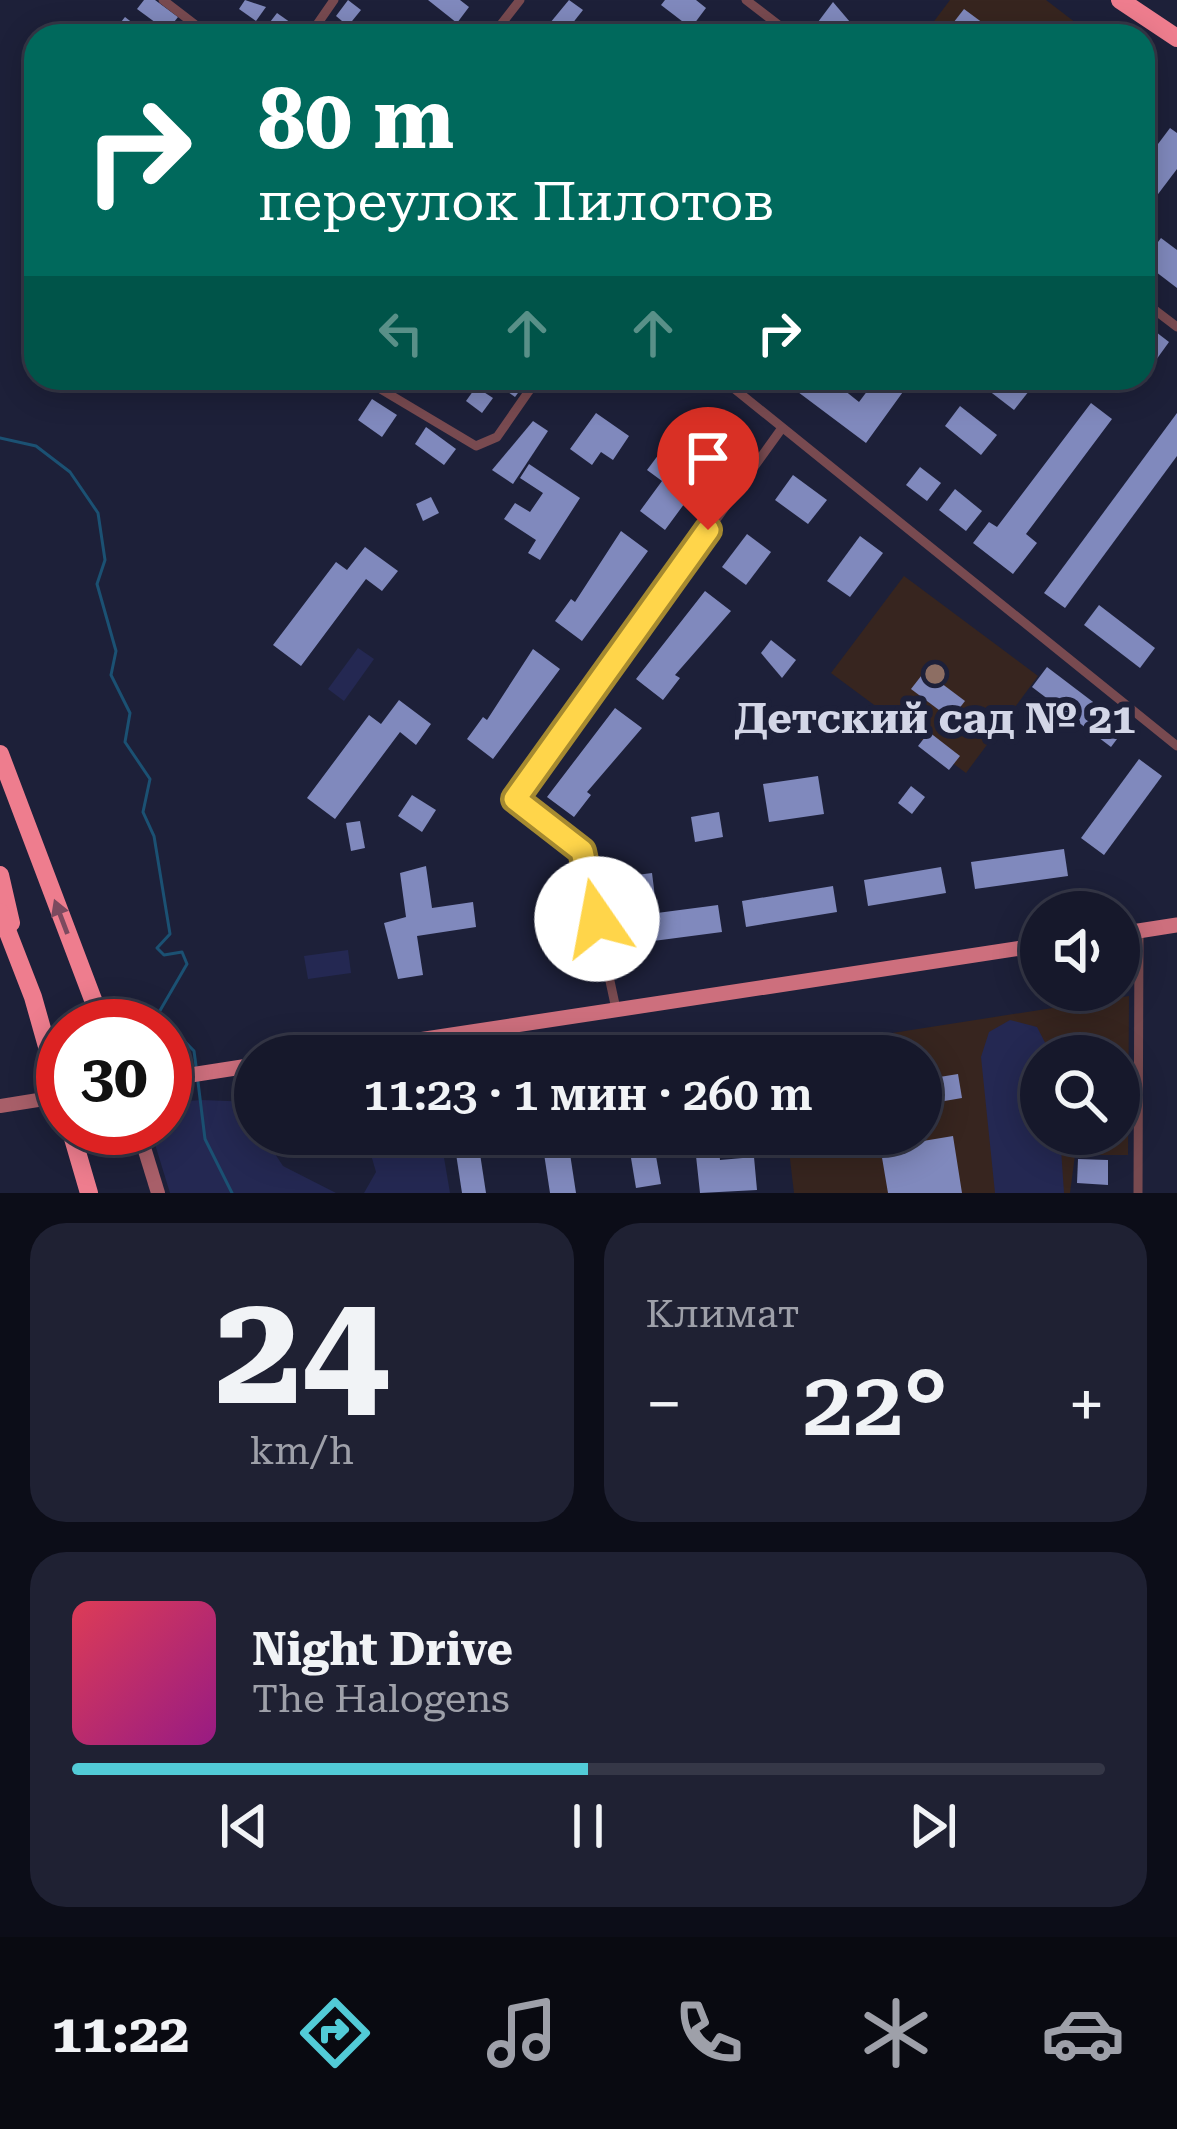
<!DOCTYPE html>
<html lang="ru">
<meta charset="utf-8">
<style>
body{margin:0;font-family:"Roboto Serif",serif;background:#1f2133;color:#f1f3f6;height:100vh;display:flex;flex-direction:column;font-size:45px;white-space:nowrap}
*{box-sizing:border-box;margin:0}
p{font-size:39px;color:#9ea0a9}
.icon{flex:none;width:66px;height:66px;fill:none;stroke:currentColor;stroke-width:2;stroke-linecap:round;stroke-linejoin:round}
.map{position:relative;height:1193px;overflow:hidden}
.side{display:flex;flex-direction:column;gap:30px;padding:30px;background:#0c0d18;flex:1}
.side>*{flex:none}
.hud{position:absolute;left:24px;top:24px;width:1131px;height:366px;border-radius:36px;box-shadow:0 6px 30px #0003,0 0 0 3px #353747;background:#00695c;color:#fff;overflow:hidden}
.buttons{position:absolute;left:1020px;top:891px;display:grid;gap:24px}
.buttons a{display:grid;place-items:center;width:120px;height:120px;border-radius:50%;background:#16182b;box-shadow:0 6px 30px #0003,0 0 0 3px #353747;font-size:60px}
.speed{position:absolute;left:36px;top:999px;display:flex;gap:24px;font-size:60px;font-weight:700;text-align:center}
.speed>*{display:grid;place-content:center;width:156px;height:156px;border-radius:50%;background:#16182b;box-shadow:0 6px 30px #0003,0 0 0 3px #353747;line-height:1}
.speed .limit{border:18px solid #d22;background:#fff;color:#111}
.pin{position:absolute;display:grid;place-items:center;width:102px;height:102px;color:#fff;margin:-123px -51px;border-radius:50% 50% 50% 0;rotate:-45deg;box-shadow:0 0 12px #0007}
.pin .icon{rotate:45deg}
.me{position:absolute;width:132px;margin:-66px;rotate:348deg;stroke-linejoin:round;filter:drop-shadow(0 0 9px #0008)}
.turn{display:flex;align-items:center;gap:42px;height:252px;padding:0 36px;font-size:54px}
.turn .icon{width:156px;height:156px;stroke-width:2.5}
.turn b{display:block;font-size:84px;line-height:102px}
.lanes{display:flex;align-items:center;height:114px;padding:0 36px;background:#0003;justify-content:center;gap:60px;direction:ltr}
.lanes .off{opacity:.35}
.big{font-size:90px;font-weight:600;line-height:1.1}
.side .widget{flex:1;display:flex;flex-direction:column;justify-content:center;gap:18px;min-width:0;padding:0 42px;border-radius:36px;background:#1f2133}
.side .dial{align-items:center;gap:0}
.dial b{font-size:156px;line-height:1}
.song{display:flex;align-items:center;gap:36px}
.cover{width:144px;height:144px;border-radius:18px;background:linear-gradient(135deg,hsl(350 70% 55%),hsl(310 70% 35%))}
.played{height:12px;border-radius:6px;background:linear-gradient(90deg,#52cbd7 50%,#353747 50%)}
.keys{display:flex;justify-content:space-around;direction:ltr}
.heat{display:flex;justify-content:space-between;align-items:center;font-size:66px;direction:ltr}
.side .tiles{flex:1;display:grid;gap:30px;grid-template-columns:1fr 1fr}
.widget:last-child{grid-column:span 2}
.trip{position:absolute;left:234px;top:1035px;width:708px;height:120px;border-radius:60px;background:#16182b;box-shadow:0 6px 30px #0003,0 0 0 3px #353747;font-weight:600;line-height:120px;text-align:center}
.dock{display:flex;height:192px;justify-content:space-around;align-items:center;background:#090a11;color:#9ea0a9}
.dock .icon{width:84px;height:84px}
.dock .active{color:#52cbd7}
.dock b{font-size:54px;color:#f1f3f6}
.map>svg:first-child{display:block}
</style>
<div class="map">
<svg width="1177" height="1193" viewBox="0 0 1177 1193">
<rect width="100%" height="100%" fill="#1d2039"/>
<!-- education -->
<g fill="#37251f" fill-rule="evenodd">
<path d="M950 0H1046L1093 36H923Z"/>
<path d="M904 576 1038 676 966 773 831 673Z"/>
<path d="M1129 996 1128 1155H1075L1070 1193H794L787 1134H921V1056H777V1051ZM1041 1056H1119V1134H1041Z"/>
</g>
<!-- green -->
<g fill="#242852">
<path d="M358 648 374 659 344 701 328 689Z"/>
<path d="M348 950 351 973 308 979 304 956Z"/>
<path d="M1010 1020 1037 1027 1052 1056H1041V1134H1060L1064 1193H995L981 1057 989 1032Z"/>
<path d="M201 1100 255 1102V1134H262L283 1166 336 1193H170L150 1128H165V1103Z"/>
<path d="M365 1134H440L450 1193H364L376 1172Z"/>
</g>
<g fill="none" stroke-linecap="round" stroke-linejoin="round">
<!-- stream -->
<g stroke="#1b5173" stroke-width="3">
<path d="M0 438 36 446 70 472 98 513 105 560 97 584 116 651 111 675 130 713 125 742 150 779 143 812 154 836 170 934 157 948 164 955 182 952 187 964 158 1014 194 1051 196 1066"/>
<path d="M198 1082 205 1139 232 1193"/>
</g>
</g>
<!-- building -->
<g fill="#8089bd">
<path d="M144 0H155L178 17 167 31 137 9Z"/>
<path d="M245 0 266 7 256 21 239 9Z"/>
<path d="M348 0 361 10 348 26 336 16Z"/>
<path d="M428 0H460L469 7 457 23Z"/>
<path d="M569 0 583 10 564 34 550 23Z"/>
<path d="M665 0H696L706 8 691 28 661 5Z"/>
<path d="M833 2 850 22 839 36H828L815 26Z"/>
<path d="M964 9 991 29 985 36H943Z"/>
<path d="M277 13 294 25 286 36 267 26Z"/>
<path d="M125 17 143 31 139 36H122L117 27Z"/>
<path d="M1170 128 1177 133V169L1143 214V164Z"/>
<path d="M1161 238 1177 250V288L1143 262Z"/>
<path d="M1143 322 1169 342 1156 360 1143 350Z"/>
<path d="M489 378H529L515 397Z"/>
<path d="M804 378H829L859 402 877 378H913L866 443 794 389Z"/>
<path d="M997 378H1012L1029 391 1014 410 988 390Z"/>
<path d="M476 387 493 398 482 413 466 401Z"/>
<path d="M372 399 397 415 382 437 358 420Z"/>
<path d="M1091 403 1112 419 1026 534 1037 543 1013 574 973 543 989 522 997 527Z"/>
<path d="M960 406 997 435 981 455 945 426Z"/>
<path d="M596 413 629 436 613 460 601 452 592 465 570 449Z"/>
<path d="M1177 413V456L1065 608 1044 593Z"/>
<path d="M698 414 732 439 665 530 640 511 662 481 647 470 659 454 678 468 692 448 680 439Z"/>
<path d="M533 421 548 431 513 484 492 470Z"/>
<path d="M426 427 456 449 444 465 415 444Z"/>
<path d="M529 464 580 498 540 560 528 553 536 540 504 519 515 503 530 512 543 493 520 478Z"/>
<path d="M920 467 941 483 927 501 906 485Z"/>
<path d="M793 475 827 500 808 524 775 500Z"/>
<path d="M955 489 982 511 966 531 939 510Z"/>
<path d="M431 497 439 513 423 521 416 504Z"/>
<path d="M621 531 648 551 582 641 555 621 571 599 575 602Z"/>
<path d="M747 534 771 552 746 585 722 567Z"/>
<path d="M860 536 883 553 850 597 827 581Z"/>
<path d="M365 547 398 571 382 591 366 579 301 666 273 645 336 562 347 570Z"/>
<path d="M705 591 731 611 675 675 680 678 663 700 636 679Z"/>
<path d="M1099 605 1155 648 1140 668 1084 625Z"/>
<path d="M771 640 796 660 782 678 761 653Z"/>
<path d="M533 649 560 669 493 759 467 739 483 717 487 720Z"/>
<path d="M1047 667 1126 727 1111 747 1032 687Z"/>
<path d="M925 671 965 701 951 719 911 689Z"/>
<path d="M399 700 431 724 416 745 400 732 335 819 307 798 369 715 381 724Z"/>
<path d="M615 708 642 728 587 792 591 795 574 817 547 797Z"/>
<path d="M929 732 960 756 949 770 918 746Z"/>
<path d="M1139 759 1162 776 1104 855 1081 838Z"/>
<path d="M818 776 824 814 769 822 763 784Z"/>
<path d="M911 786 925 797 912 814 898 803Z"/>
<path d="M412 795 436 810 422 832 398 816Z"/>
<path d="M719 812 723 837 695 842 691 817Z"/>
<path d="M360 821 365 848 351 851 346 823Z"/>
<path d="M1064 849 1068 876 975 889 971 862Z"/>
<path d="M426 866 432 908 473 902 476 927 417 936 423 975 398 979 384 923 406 917 400 873Z"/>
<path d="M941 867 946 893 868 906 864 880Z"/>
<path d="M652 873 657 913 718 905 722 932 638 943 629 876Z"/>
<path d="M833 886 837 912 746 927 742 901Z"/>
<path d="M958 1074 962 1098 921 1105V1080Z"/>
<path d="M453 1134H477L486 1193H462Z"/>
<path d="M541 1134H567L576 1193H550Z"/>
<path d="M627 1134H652L661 1184 636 1188Z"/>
<path d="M878 1134H903L905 1144 953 1136 962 1193H888Z"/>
<path d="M719 1148 720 1160 754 1157 757 1190 700 1193 696 1156Z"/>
<path d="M1078 1159 1108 1160V1185L1077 1183Z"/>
</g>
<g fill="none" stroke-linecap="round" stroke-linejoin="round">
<!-- street -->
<g stroke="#784a50" stroke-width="9">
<path d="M163 0 210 36"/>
<path d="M746 0 793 36"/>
<path d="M309 36 334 0"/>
<path d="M492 36 520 0"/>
<path d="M1143 301 1177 327"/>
<path d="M362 378 476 446 497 437 538 378"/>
<path d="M721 378 1177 746"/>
<path d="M616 1009 582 851 515 799 782 428"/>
<path d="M1138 1193 1139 931"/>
</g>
<!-- secondary -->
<g stroke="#a85f69" stroke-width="14">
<path d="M0 1106 63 1096"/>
<path d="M138 1128 158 1193"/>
</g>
<!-- primary -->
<g stroke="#cd6f7d" stroke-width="15">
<path d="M1119 934 1177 925"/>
<path d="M313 1056 1041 945"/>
<path d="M165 1079 255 1065"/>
</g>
<!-- highway -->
<g stroke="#ee7d8e" stroke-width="18">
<path d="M1120 0 1177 38"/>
<path d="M0 754 103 1026"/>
<path d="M0 875 11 923"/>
<path d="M0 912 33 997 63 1103"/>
<path d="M70 1128 89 1193"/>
</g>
</g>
<!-- one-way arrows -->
<defs><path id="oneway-solid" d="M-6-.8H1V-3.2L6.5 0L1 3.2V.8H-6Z" transform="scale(3)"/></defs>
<use fill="#7b4a5f" href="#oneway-solid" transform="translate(61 917) rotate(-111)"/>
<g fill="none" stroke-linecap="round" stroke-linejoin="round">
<defs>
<path id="route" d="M597 919 582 851 515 799 708 530"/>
</defs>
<!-- route casing -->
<use href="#route" stroke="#a68a30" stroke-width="30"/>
<!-- route -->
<use href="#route" stroke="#ffd54a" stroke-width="21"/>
</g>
<!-- markers -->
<circle fill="#8d6e63" stroke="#1d2039" stroke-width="4.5" cx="935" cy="674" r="12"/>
<g text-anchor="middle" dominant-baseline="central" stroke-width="12" stroke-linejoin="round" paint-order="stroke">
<!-- poi labels -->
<g font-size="42" font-weight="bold" fill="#d3d6e7" stroke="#1d2039">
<text x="935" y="718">Детский сад № 21</text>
</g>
</g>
</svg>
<div class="buttons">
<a><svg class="icon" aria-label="sound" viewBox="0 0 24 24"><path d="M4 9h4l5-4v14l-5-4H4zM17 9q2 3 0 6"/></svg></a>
<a><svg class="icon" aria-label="search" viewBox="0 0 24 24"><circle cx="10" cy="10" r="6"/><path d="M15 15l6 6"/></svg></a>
</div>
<div class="speed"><div class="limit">30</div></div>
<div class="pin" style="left:708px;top:530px;background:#d93025"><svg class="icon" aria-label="arrive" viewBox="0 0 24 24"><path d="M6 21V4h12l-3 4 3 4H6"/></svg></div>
<svg class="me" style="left:597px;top:919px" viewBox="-20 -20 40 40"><circle r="19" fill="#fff"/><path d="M0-13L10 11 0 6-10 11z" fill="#ffd54a"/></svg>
<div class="trip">11:23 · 1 мин · 260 m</div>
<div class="hud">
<div class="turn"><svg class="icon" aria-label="right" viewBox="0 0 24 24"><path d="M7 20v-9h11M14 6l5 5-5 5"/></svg><div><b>80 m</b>переулок Пилотов</div></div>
<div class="lanes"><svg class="icon off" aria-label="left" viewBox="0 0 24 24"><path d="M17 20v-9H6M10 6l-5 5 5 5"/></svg><svg class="icon off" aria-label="ahead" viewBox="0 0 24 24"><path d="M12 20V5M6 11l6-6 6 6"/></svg><svg class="icon off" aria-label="ahead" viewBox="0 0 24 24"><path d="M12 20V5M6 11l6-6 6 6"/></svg><svg class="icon" aria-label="right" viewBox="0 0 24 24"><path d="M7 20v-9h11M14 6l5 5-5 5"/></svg></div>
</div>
</div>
<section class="side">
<div class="tiles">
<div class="widget dial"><b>24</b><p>km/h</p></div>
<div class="widget"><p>Климат</p>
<div class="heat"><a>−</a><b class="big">22°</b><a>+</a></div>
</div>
<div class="widget">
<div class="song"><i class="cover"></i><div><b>Night Drive</b><p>The Halogens</p></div></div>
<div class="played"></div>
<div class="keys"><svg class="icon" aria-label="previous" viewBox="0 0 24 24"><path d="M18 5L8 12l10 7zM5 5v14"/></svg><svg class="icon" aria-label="pause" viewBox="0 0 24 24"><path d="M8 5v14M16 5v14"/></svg><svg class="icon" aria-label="next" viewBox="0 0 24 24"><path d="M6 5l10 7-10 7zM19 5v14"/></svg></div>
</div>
</div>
</section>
<nav class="dock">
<b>11:22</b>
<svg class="icon active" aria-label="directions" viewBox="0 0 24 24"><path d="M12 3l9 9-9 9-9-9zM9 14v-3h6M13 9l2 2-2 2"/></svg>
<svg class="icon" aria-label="music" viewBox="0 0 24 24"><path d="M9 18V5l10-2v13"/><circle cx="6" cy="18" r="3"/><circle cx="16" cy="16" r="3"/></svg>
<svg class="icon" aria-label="phone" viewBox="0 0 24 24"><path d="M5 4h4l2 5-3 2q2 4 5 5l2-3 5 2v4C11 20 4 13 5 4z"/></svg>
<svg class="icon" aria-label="climate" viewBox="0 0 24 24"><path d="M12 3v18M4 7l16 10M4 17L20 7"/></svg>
<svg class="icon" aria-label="car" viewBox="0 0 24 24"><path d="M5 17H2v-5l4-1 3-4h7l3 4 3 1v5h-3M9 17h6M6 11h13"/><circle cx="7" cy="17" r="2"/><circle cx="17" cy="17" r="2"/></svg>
</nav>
